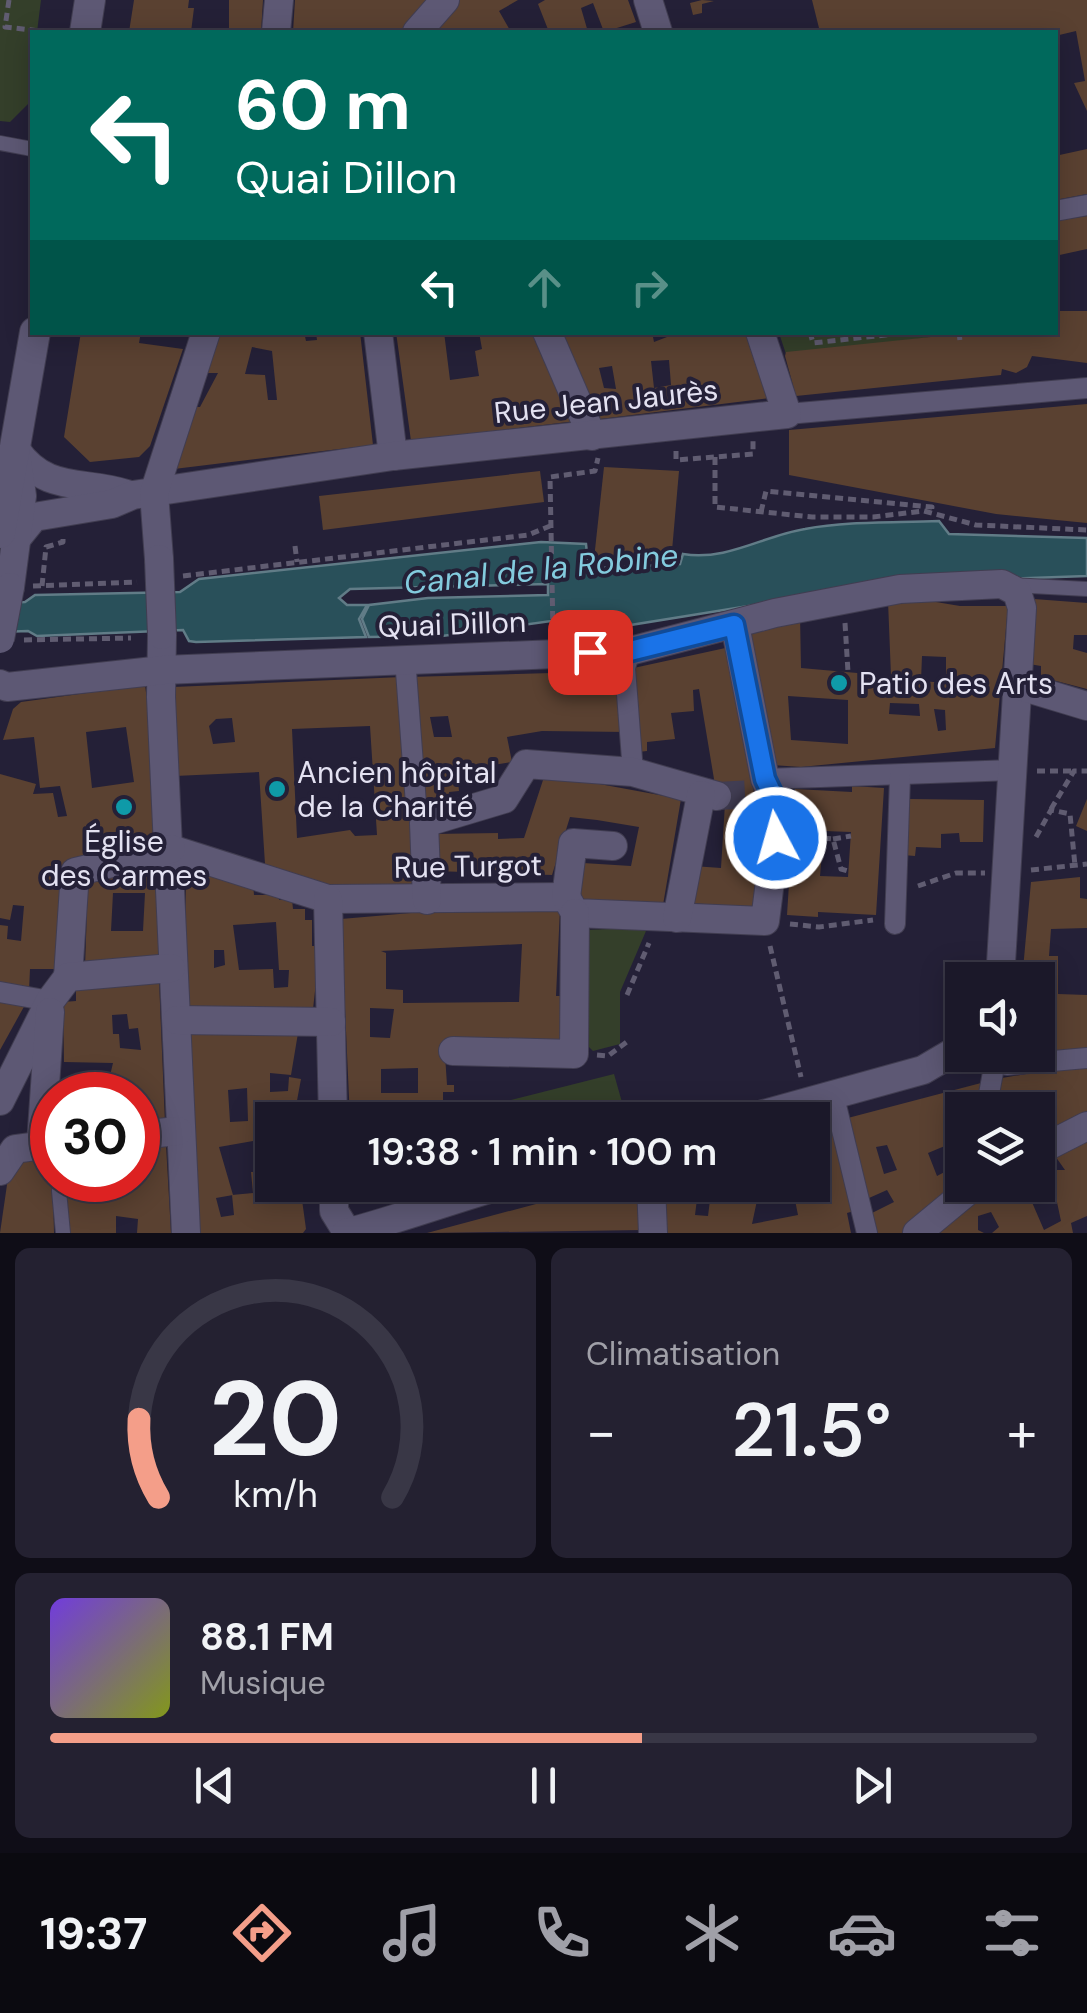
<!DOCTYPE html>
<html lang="fr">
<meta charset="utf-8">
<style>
body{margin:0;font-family:"DM Sans",sans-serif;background:#242131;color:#f1f3f6;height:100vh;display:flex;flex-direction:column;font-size:38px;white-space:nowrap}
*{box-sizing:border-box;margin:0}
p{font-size:32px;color:#a0a0a8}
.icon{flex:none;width:55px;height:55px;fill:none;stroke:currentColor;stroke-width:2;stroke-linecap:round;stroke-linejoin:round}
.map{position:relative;height:1233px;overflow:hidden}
.sheet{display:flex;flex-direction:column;gap:15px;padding:15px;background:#0f0d17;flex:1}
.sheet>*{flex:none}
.guide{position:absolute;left:30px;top:30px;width:1028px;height:305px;border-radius:0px;box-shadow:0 5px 25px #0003,0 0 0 2px #393746;background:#00695c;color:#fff;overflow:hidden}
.fabs{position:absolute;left:945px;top:962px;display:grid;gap:20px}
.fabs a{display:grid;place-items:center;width:110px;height:110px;border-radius:0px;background:#1b1829;box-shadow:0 5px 25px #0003,0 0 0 2px #393746;font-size:50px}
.speed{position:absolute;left:30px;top:1072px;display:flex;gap:20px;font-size:50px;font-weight:700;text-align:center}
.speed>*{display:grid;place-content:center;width:130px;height:130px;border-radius:50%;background:#1b1829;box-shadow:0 5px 25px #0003,0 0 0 2px #393746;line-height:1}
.speed .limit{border:15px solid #d22;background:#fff;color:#111}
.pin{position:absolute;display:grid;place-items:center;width:85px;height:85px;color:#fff;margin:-42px;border-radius:20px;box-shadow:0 5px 15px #0006}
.me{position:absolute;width:110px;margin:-55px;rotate:354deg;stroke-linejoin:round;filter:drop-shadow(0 0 8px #0008)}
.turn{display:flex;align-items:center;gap:35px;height:210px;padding:0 40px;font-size:45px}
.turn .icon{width:130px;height:130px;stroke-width:2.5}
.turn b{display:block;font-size:70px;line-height:85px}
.lanes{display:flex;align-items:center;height:95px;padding:0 40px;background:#0003;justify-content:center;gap:50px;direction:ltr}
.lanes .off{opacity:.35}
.big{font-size:75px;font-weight:600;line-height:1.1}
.sheet .tile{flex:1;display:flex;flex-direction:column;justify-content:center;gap:15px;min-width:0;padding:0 35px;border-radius:15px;background:#242131}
.sheet .dial{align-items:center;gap:0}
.dial svg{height:260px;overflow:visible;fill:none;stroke:#393746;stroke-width:7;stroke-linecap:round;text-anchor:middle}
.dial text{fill:#f1f3f6;stroke:none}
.song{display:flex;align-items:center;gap:30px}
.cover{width:120px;height:120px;border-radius:15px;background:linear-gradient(135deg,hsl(260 70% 55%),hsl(70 70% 35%))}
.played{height:10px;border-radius:5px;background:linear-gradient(90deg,#f49e89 60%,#393746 60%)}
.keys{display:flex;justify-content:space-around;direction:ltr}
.heat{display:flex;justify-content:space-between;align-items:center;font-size:55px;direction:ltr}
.sheet .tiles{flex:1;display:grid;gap:15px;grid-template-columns:1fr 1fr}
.tile:last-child{grid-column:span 2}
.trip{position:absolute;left:255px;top:1102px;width:575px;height:100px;border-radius:0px;background:#1b1829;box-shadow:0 5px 25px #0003,0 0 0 2px #393746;font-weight:600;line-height:100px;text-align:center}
.tab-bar{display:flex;height:160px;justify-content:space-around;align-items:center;background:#0b0a10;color:#a0a0a8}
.tab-bar .icon{width:70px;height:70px}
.tab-bar .on{color:#f49e89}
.tab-bar b{font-size:45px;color:#f1f3f6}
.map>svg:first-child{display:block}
</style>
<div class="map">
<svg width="1087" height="1233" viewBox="0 0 1087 1233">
<rect width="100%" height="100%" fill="#242037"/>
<!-- green -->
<g fill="#343f2a">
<path d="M0 0H41L37 32H32L28 104 10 122 0 121Z"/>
<path d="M976 332 786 354 779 333Z"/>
<path d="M634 928 646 931 620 992V1044L593 1051 586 1044 585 930Z"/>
<path d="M614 1074 627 1120H490L507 1101Z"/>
</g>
<!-- water -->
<path fill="#29505a" stroke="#617c87" stroke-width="2.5" d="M939 521 949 534 1087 538V576L891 583 587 632 580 617 442 636 369 637 362 619 369 605 428 598 548 595V584L350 589 339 598 347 605H367L359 619 366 637 196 642 189 641 183 630 37 636 28 631 0 632V603L25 602 35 595 180 592 199 579 541 542 586 544 588 563 601 568 680 564 683 554C728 561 762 536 805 529 848 521 895 523 939 521Z"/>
<!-- building -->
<g fill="#5a4131" fill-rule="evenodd">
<path d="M134 0H189L188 8H194L191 32H129Z"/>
<path d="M229 0H263L261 32H229Z"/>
<path d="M295 0H437L408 32H293Z"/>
<path d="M460 0H518L499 11 511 32H437Z"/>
<path d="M545 0H628L636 22 604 32 593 3 581 8 588 32H549L538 4Z"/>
<path d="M702 0 714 1 702 4V13L693 15 690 3Z"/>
<path d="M812 0H1087V111L1074 83 1085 81 1076 31 1055 36 820 32Z"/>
<path d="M1087 149V194L1055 200V156Z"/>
<path d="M1087 216V249L1055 256V221Z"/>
<path d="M1055 311H1087V363L1032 356 1027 367 1016 373 1002 369 1001 375 796 396 785 356 786 352 979 332H1055Z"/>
<path d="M81 332H141L139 343 183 349 150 446 139 457 90 462 64 437Z"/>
<path d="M220 332H304L306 341 317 340 316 332H360L373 445 174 469 193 407H200L218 373H206ZM252 347 272 351 277 400H268L265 375 245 374Z"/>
<path d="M396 332H444L450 380 479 376 475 351 482 349 479 332H539L576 421 411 441Z"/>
<path d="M553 332H652L654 342 667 337 666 332H748L770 398 592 420ZM669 360 671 385 654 388 651 361ZM612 366 616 389 604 388 599 368Z"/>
<path d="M1087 404V523L996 514 789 475V430Z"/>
<path d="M604 467 679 471 671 562 594 559Z"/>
<path d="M540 471 544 502 323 530 319 496Z"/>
<path d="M1034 599 1087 603V635H1074L1073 649 1087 653V689L1041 677V666L1029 664Z"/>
<path d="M924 600 960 606H1008L995 748 801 767 772 765 749 629 800 615 801 668 891 676 888 601ZM922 656 946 657V683L921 681ZM788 696 848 700V744L791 740ZM890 703 919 704 920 716 889 714ZM934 709 945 710 946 730 938 731Z"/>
<path d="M730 647 756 805 762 806 755 908 691 903 693 866 721 868 725 804 718 803 699 689 693 690 694 711 671 713 675 739 647 742V751L638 752 629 669Z"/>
<path d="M621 671 628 732 542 731 507 737 512 762 457 771 459 791 449 792 450 799 425 801 408 677ZM448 716 452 737H434L430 717Z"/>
<path d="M402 677 414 892 324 888 265 864 259 772 175 776 173 687ZM232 718 235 742 213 744 209 726 216 719ZM370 726 377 835 355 836 350 830 297 838 292 729Z"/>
<path d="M145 685 166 842 66 863 56 969H30L29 991 0 986V925L8 926 7 939 21 941 24 906 13 905 10 920 0 918V774L36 784 33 794 53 793 58 817 67 816 60 786 40 788 34 737 3 740 13 709 21 702ZM126 727 134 782 92 788 86 732Z"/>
<path d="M545 774 681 799 663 905 579 900 583 863 631 866 639 827 597 820 570 817 552 875 434 871 433 834 498 833V839L524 838Z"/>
<path d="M852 786 884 788 876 915 818 912V917L787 915 795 789 852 792ZM824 831 851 832 848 877 820 876Z"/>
<path d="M909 799 984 800 983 842H960L959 833 941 834V848L916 847 915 856 903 855Z"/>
<path d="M1087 799V831L1076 826Z"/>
<path d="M156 865 161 954 155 962 85 967 88 881ZM113 893H145L143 931H111Z"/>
<path d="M186 874H224L253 884 254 895H279V900H292L293 909H305V920H312V946H320L312 1018 184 1013ZM276 922 279 970H289L288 987 274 988 273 969 239 970 233 925ZM214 950H224L225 965 214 968Z"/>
<path d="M1080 877V898L1087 899V928L1051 929 1049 956H1058V994L1087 995V1053L1038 1055V980H1022L1031 882Z"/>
<path d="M560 909 556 996H562L561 1040H444L447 1085H454V1092H443V1113L453 1120H350L341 919 434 911ZM522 944 519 1002 403 1003V990L386 989V953L381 951ZM370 1008 394 1009 390 1038 370 1037ZM418 1068V1093H381V1069Z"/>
<path d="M159 980 165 1123 138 1126V1095H130L129 1084H108L113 1063 64 1062 63 1002 76 1001V987ZM127 1014 129 1029 138 1028 141 1050 120 1048 119 1034H113L112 1015Z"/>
<path d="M0 997 26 1003 0 1050Z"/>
<path d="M186 1027 298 1033 291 1075 270 1073V1092L288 1091 289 1077 301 1079 296 1106 317 1115 318 1120H272V1185H300L306 1229 303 1233H197ZM247 1088 248 1121 230 1122 228 1090ZM253 1141 256 1172H251L253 1193 232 1195 234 1215 221 1217 216 1198 233 1195 219 1147Z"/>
<path d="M1087 1064V1116L1038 1142V1110H995L996 1079Z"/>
<path d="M981 1083 978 1110H962V1185L906 1233H877L870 1214 894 1202 887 1190 869 1198 844 1119ZM952 1143 954 1167 937 1176 928 1153ZM887 1145 897 1170 884 1174 876 1147Z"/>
<path d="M834 1116 854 1211 847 1213 851 1233H659L656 1185H756L759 1191 752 1224 798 1215 792 1185H812V1122ZM698 1191 711 1192 708 1216 695 1215Z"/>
<path d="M1087 1135V1216L1071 1223 1073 1233H992L999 1227 991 1212 978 1216V1230L984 1233H925L985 1185H1038V1156L1044 1153 1055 1170H1065L1053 1153ZM1054 1188 1061 1221 1044 1230 1031 1200Z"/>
<path d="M166 1145 171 1233H137L138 1219 116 1216V1233H68L65 1180H138V1146Z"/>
<path d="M52 1154 54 1233H0L9 1171 24 1159Z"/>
<path d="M607 1185H642L644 1230 427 1233Z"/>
</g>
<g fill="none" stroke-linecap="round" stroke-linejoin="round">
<!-- minor-tunnel -->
<path stroke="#413d53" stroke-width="28" stroke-dasharray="28 14" stroke-linecap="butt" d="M717 796 754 794"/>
<defs>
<g id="service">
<path d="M0 143 32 149"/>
<path d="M1013 585 1087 589"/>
<path d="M59 1191 63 1233"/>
</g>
<g id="pedestrian">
<path d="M1055 211 1087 205"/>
<path d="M787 414 1087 388"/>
<path d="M630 651 625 668 633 772"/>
<path d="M405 658 416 804 424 823"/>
<path d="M765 779 1013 770"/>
<path d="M895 924 900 777"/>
<path d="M0 992 50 1001"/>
<path d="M995 1055 1007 1065 1087 1058"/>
<path d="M834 1097 867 1233"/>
<path d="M986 1110 996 1056"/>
</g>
<g id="minor">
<path d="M648 0 658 32"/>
<path d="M276 32 279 0"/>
<path d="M417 32 445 0"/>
<path d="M378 332 393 456"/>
<path d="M547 332 592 436"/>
<path d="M16 450C46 493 82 480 127 494"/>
<path d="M17 538 34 517 112 504 133 495 393 456 787 414 760 332"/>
<path d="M159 559 154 493 206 332"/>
<path d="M10 587 22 496 17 460"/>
<path d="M162 635 161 697 186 1233"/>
<path d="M0 684 7 687 163 670 630 651 775 613 900 589 1002 584 1017 592 1022 608 1000 980"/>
<path d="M1017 685 1087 706"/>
<path d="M171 849 328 899 566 897 575 913 765 921 779 810 765 779 735 625"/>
<path d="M566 897 573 843 613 846"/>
<path d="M328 899 333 1120"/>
<path d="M427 900 424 823 504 799 526 764 633 772 717 796"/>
<path d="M677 918 701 795"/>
<path d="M68 977 75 872 171 849"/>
<path d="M177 1020 331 1022"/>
<path d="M453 1051 574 1054 575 913"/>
<path d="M0 1101 50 1001 68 977 171 968"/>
<path d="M742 1120 923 1070 962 1047"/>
<path d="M138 1135 178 1131"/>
<path d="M41 1145 50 1012"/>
<path d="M1038 1151 1087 1126"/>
<path d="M0 1171 15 1149 52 1144"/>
<path d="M334 1185V1211L347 1232"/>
<path d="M651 1185 653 1233"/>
<path d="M346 1233C399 1219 450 1200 503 1185"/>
<path d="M917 1233 975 1185"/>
</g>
<g id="secondary">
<path d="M85 32 90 0"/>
<path d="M0 533 35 332"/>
</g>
</defs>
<!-- service casing -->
<use href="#service" stroke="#413d51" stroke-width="16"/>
<!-- pedestrian casing -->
<use href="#pedestrian" stroke="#413d51" stroke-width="22"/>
<!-- minor casing -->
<use href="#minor" stroke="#413d51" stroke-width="30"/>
<!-- secondary casing -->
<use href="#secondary" stroke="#413d51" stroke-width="32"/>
<!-- path -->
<g stroke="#605c71" stroke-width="5" stroke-dasharray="8 5" stroke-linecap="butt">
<path d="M9 0 5 27 50 32"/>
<path d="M810 332 813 343 912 332"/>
<path d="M959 332 960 341"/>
<path d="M676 451V460L753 454V440"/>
<path d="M715 457V507L812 517H873L924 511 976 525 1087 530"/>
<path d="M761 512 766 491 932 507 931 513"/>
<path d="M295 546 297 562"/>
<path d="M183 576 528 535 550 526"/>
<path d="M33 586 137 582"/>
<path d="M42 586 46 547 63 542V535"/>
<path d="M845 623 848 672"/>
<path d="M553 632 550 477 595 471 598 458"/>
<path d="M24 640 131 638"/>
<path d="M1037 771H1074"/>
<path d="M1051 809 1074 771H1087"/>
<path d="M1036 837 1051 810 1070 814 1075 866"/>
<path d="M823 838 833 839 841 869 848 871"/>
<path d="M833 839 851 836"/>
<path d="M1031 870 1087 864"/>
<path d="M918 886 956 873H985"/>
<path d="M790 924 819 927 873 920"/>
<path d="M770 946 801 1077"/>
<path d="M627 995 649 943"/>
<path d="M597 1055 608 1056 628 1041"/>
</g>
<!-- service -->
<use href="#service" stroke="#5d5874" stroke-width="14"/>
<!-- pedestrian -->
<use href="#pedestrian" stroke="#5d5874" stroke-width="20"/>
<!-- minor -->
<use href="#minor" stroke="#5d5874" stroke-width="28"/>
<!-- secondary -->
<use href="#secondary" stroke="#5d5874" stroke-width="30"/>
<defs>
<g id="minor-bridge">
<path d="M159 559 162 635"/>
<path d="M0 639 10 587"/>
</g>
</defs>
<!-- minor-bridge casing -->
<use href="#minor-bridge" stroke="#413d51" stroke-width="30" stroke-linecap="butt"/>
<!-- minor-bridge -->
<use href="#minor-bridge" stroke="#5d5874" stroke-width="28"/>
</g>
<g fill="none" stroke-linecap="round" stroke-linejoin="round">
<defs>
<path id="route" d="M590 652 630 651 734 625 765 779 780 810 776 838"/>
</defs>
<!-- route casing -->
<use href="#route" stroke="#114b97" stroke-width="25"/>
<!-- route -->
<use href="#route" stroke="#1a73e8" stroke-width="18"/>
</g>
<!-- markers -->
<g fill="#0f9aa8" stroke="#242037" stroke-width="4">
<circle cx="839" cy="683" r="10"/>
<circle cx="277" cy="789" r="10"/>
<circle cx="124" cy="807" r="10"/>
</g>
<g text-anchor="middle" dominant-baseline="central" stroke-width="8" stroke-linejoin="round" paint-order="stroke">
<!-- street labels -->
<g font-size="30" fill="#e3e1f1" stroke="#242037">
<text transform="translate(606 401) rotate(-6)">Rue Jean Jaurès</text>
<text transform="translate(452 624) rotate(-2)">Quai Dillon</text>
<text transform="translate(468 866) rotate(-1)">Rue Turgot</text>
</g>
<!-- poi labels -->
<g font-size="30" fill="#e3e1f1" stroke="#242037" text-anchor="start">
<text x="859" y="683">Patio des Arts</text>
<text x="297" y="772">Ancien hôpital<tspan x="297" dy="34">de la Charité</tspan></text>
<text x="124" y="841" text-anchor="middle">Église<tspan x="124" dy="34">des Carmes</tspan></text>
</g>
<!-- water labels -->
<g font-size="32" font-style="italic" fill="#83cbde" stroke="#242037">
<text transform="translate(541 569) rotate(-6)">Canal de la Robine</text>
</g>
</g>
</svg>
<div class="fabs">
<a><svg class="icon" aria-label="sound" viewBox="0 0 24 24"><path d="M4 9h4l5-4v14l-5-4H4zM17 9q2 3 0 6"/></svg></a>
<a><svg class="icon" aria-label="layers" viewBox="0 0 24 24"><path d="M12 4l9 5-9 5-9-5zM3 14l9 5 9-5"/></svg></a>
</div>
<div class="speed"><div class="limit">30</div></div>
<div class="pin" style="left:590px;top:652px;background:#d93025"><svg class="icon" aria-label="arrive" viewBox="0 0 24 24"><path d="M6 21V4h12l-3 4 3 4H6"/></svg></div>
<svg class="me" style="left:776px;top:838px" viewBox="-20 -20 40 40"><circle r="17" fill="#1a73e8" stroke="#fff" stroke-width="3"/><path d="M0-11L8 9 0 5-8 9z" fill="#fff"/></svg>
<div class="trip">19:38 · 1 min · 100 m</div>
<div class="guide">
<div class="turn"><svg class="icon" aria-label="left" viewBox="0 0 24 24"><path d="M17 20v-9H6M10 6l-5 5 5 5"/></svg><div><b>60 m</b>Quai Dillon</div></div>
<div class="lanes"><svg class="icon" aria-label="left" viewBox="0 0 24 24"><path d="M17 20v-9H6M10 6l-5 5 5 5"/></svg><svg class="icon off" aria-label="ahead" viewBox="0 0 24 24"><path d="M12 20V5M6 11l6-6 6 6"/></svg><svg class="icon off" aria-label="right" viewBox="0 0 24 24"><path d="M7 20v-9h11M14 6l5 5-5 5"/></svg></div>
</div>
</div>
<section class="sheet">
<div class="tiles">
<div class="tile dial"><svg viewBox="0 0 100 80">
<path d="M14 69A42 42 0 1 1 86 69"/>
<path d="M14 69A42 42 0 0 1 8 45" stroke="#f49e89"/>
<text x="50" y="56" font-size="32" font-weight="700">20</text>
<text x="50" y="72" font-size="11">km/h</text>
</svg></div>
<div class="tile"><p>Climatisation</p>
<div class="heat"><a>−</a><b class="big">21.5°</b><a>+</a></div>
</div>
<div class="tile">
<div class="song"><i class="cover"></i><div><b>88.1 FM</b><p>Musique</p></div></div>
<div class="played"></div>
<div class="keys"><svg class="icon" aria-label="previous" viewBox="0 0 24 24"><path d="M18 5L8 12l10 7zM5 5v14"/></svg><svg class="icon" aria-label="pause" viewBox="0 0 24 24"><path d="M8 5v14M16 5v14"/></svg><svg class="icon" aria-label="next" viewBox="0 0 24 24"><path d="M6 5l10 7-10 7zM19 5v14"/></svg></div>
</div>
</div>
</section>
<nav class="tab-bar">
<b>19:37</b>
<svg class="icon on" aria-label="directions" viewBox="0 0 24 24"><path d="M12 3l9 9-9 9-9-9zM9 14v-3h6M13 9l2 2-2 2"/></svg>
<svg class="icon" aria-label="music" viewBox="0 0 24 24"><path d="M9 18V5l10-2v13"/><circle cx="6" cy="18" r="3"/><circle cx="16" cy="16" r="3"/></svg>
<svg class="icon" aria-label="phone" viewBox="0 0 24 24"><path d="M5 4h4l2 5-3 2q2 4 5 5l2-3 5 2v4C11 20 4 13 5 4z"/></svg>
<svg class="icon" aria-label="climate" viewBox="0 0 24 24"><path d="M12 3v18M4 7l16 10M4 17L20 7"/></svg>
<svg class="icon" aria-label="car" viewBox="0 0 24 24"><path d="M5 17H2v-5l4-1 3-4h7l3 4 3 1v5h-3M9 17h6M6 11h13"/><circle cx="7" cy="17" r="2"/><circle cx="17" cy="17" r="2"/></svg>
<svg class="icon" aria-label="filters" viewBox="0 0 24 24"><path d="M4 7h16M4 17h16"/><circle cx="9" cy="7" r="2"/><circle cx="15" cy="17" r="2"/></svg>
</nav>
